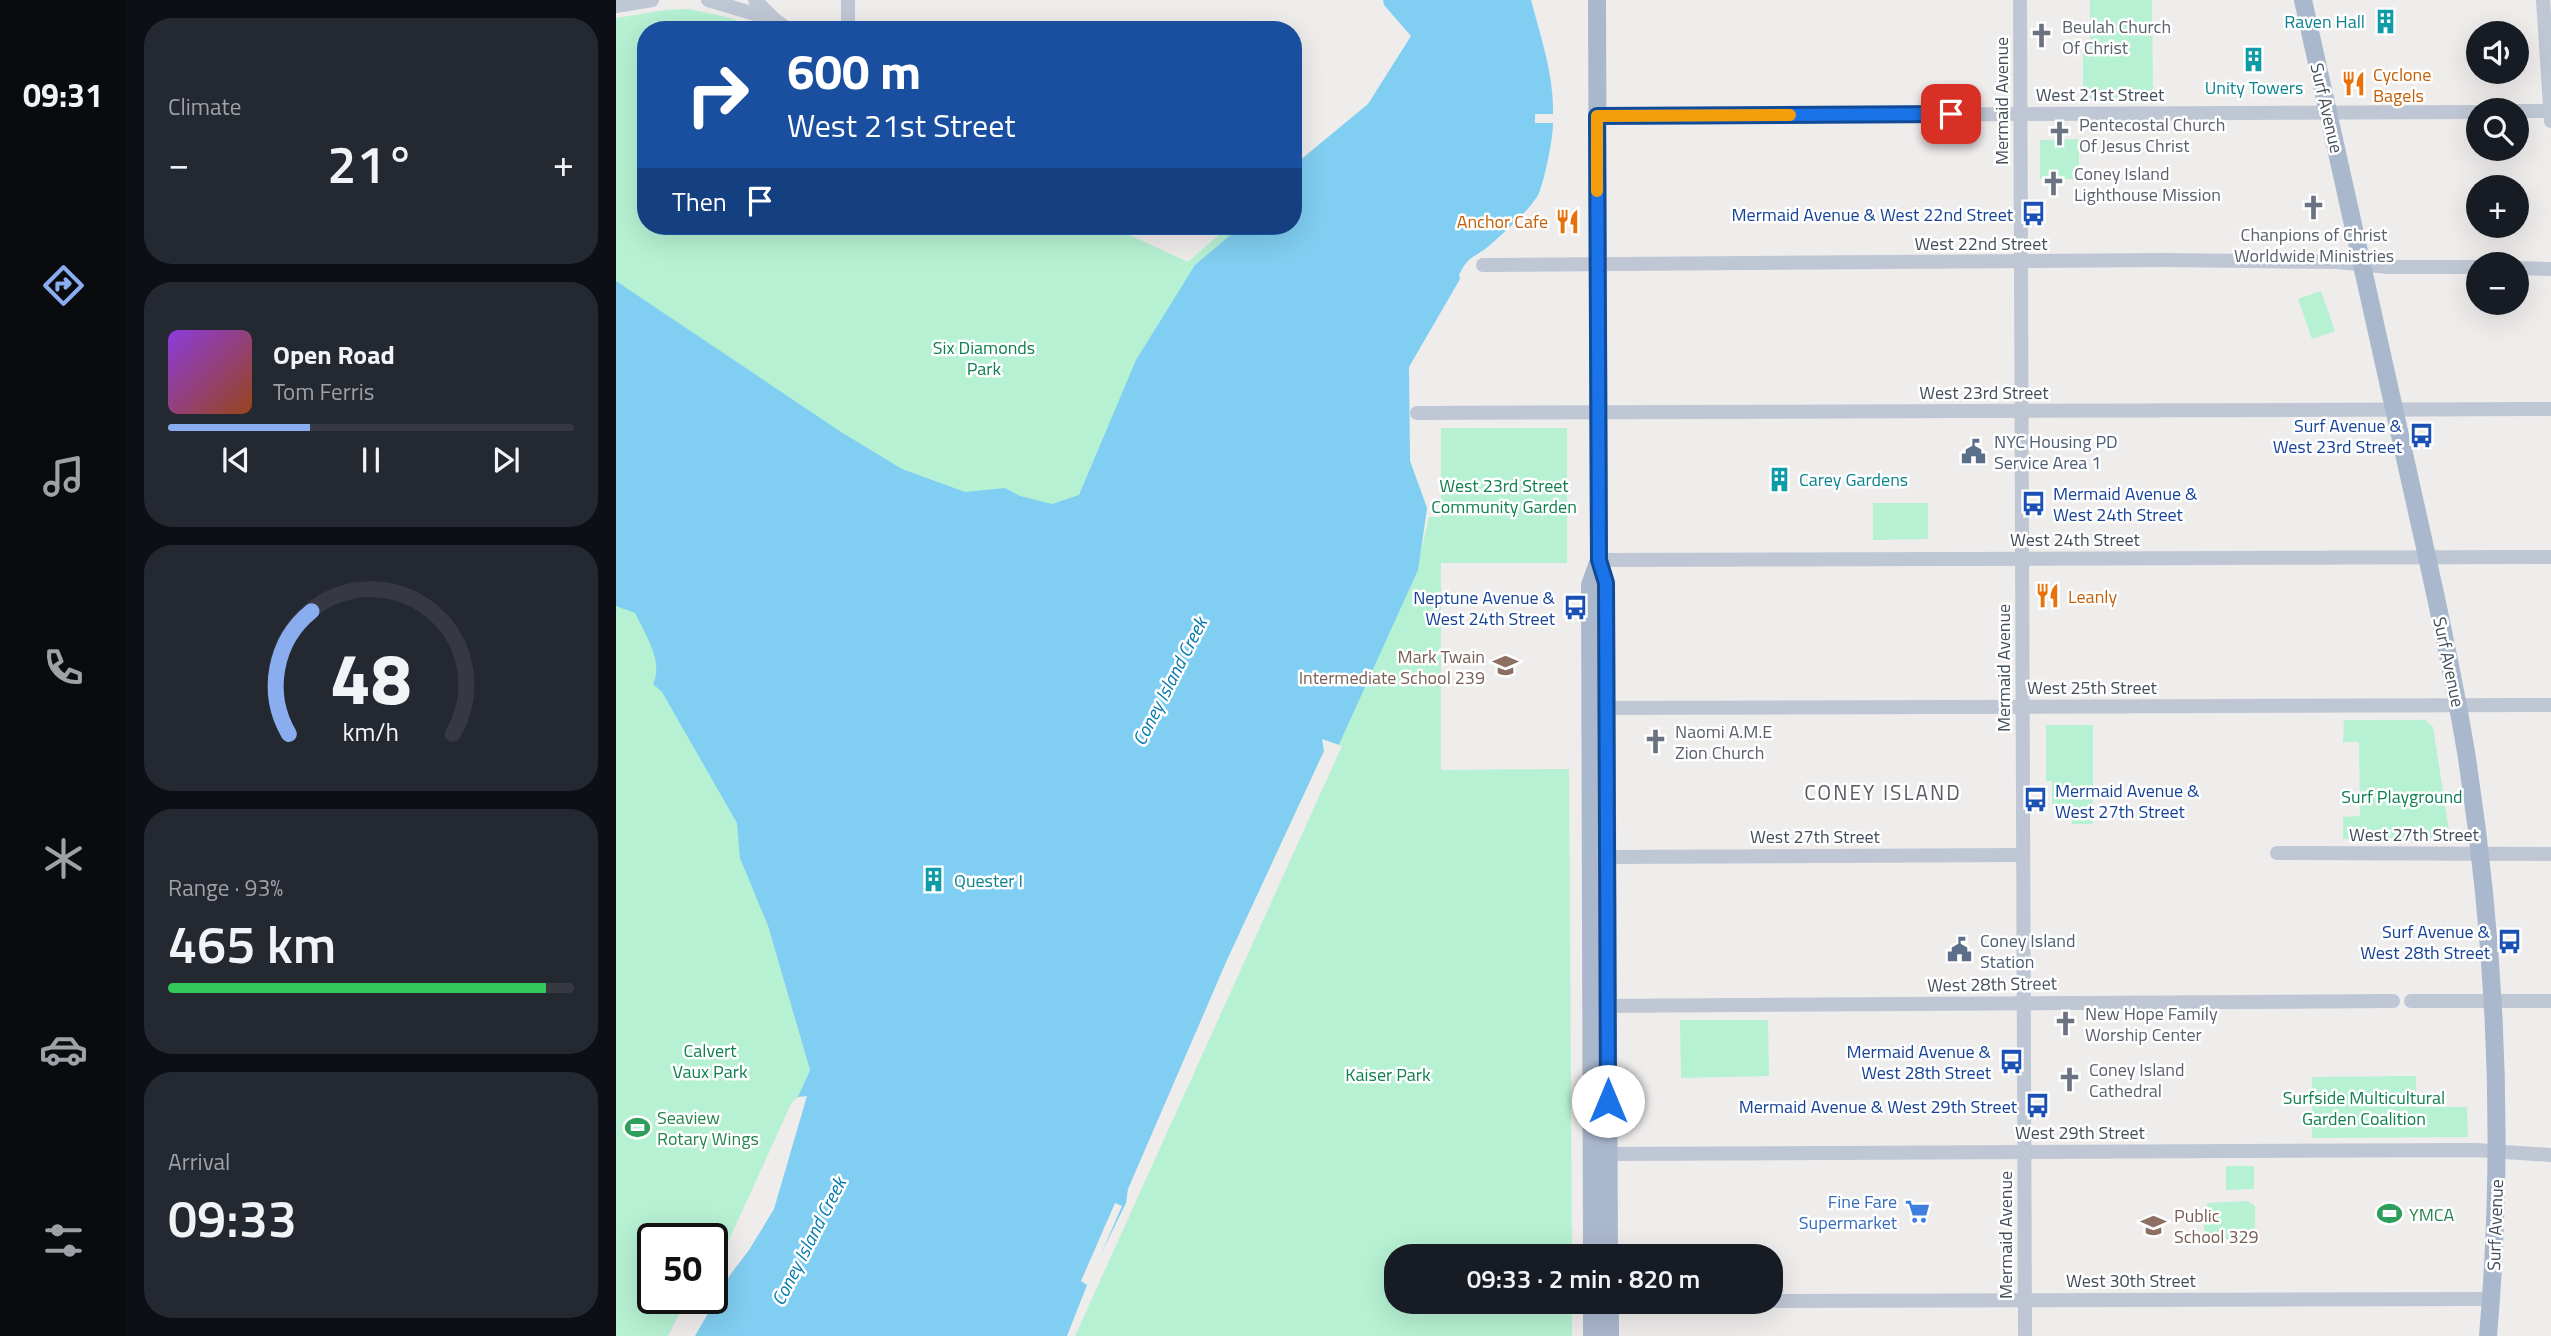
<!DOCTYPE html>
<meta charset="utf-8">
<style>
body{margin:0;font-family:"Titillium Web",sans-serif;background:#242831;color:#f1f3f6;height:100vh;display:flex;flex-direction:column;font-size:26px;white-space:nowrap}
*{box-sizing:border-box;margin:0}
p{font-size:23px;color:#9ea1a6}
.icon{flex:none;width:38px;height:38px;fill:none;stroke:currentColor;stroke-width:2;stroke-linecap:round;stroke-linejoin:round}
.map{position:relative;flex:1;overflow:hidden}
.sheet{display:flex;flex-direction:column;gap:18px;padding:18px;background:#0d0f14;width:490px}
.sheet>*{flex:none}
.hud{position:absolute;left:21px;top:21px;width:665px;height:214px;border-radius:28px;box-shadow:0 7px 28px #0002;background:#1a4fa0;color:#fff;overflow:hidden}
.controls{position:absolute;left:1850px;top:21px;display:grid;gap:14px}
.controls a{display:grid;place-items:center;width:63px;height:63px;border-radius:50%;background:#171b24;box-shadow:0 7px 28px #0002;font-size:35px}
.speed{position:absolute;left:21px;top:1223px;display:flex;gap:14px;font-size:35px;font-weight:700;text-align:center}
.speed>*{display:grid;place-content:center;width:91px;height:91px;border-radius:50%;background:#171b24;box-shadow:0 7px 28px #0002;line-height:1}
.speed .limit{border:4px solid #111;border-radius:10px;background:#fff;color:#111}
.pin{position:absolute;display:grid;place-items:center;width:60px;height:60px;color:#fff;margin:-30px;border-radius:14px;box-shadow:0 4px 10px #0006}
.me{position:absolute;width:77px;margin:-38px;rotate:0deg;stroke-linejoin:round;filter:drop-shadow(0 0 5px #0008)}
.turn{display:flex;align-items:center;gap:24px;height:147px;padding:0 35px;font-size:32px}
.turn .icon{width:91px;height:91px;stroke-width:2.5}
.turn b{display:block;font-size:49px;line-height:60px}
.then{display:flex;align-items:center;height:66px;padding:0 35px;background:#0003;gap:14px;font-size:26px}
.big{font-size:52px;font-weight:600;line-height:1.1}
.sheet .tile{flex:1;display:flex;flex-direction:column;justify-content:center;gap:10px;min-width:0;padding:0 24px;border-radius:28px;background:#242831}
.sheet .dial{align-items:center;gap:0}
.dial svg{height:182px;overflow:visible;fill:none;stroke:#363941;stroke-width:7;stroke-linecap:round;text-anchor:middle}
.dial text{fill:#f1f3f6;stroke:none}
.song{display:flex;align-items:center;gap:21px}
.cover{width:84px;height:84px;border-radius:10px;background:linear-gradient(135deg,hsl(270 70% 55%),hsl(20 70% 35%))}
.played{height:7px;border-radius:4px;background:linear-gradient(90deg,#8aadf0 35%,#363941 35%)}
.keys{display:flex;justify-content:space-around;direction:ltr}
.heat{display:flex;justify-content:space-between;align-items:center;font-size:38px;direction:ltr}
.charge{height:10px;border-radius:5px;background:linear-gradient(90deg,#34c759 93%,#363941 0)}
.trip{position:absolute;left:768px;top:1244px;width:399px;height:70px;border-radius:28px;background:#171b24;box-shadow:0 7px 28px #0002;font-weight:600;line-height:70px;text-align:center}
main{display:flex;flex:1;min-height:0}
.tab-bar{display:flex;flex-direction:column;width:126px;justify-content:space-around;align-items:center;background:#090b0e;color:#9ea1a6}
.tab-bar .icon{width:49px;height:49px}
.tab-bar .selected{color:#8aadf0}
.tab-bar b{font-size:32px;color:#f1f3f6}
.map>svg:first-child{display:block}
</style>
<main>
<nav class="tab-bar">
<b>09:31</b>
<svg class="icon selected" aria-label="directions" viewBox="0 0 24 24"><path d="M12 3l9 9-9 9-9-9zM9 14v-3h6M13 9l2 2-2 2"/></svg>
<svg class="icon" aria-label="music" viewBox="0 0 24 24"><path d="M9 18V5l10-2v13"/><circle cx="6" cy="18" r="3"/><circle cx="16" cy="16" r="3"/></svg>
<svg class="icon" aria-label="phone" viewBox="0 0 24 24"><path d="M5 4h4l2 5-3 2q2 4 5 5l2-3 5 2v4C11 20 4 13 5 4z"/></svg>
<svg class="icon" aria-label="climate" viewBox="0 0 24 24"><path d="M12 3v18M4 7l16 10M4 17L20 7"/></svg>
<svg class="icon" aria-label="car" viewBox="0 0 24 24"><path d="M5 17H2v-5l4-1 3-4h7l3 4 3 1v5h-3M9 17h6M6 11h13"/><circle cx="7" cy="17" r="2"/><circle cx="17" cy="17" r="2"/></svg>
<svg class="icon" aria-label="filters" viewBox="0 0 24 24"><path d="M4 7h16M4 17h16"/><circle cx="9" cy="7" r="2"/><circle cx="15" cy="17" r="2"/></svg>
</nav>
<section class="sheet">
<div class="tile"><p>Climate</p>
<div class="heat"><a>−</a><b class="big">21°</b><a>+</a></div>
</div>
<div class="tile">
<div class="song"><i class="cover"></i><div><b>Open Road</b><p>Tom Ferris</p></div></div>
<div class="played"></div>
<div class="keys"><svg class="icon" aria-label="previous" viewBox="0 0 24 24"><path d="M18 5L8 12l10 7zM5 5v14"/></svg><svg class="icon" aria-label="pause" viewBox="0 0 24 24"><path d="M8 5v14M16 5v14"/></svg><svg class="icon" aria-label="next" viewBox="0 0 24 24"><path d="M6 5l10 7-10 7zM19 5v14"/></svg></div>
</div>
<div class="tile dial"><svg viewBox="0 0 100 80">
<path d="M14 69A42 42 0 1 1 86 69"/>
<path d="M14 69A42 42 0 0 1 24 15" stroke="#8aadf0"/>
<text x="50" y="56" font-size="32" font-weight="700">48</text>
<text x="50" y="72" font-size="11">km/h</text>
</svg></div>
<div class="tile"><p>Range · 93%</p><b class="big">465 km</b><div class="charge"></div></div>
<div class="tile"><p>Arrival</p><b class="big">09:33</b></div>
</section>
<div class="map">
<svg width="1935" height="1336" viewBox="0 0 1935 1336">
<rect width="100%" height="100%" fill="#efecec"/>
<!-- green -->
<g fill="#b6f1d3">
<path d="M1474 0H1536L1537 99H1467V52L1474 51Z"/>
<path d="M73 9 115 18 139 30H30V226H494L572 262 613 226H677L694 251 498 513 112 761 145 908 152 926 194 1070 146 1177 112 1242 96 1263V1239H37V1298L70 1299 52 1336H0V18L50 10Z"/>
<path d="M1463 139V179H1424V140Z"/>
<path d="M1705 291 1719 331 1696 339 1682 299Z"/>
<path d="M825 428H951V563H825V770L953 769 956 1256H780V1302H956V1336H455L793 441 794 461 811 508 805 552 813 517H825Z"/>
<path d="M1257 503H1312V539L1257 540Z"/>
<path d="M1728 720H1809L1817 727 1833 831 1825 838 1727 839V817L1744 816 1743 742H1727Z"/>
<path d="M1430 725H1477V824H1456V814L1447 813 1446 804H1436V781H1430Z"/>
<path d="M1064 1020H1152L1153 1076 1065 1078Z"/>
<path d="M1800 1076V1107H1851L1852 1137 1696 1138V1077Z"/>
<path d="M1610 1166H1638V1189L1610 1190Z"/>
<path d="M1632 1201 1639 1206V1236L1633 1240 1591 1238C1586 1229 1586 1211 1592 1203Z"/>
</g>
<!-- water -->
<path fill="#80cef1" d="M767 0H915C925 38 938 75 937 114H919V123H937C937 139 929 178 923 193 916 208 887 234 874 245 859 258 852 255 843 275L844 279 793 367 794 461 811 508 802 570 455 1336H52L70 1299 96 1298V1263L112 1242 146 1177 194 1070 152 926 124 858 121 823 46 692 37 684C48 661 29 634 19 613L0 606V281L225 432 286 469 349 492 389 488 404 496 436 504 463 495 520 360 579 265 625 226H677V166L752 104 795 36 768 5Z"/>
<!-- pier -->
<g fill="#efecec">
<path d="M706 739 726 746 459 1336H451L471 1285 465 1281 499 1203 506 1206 485 1254 510 1203 512 1189 611 960 708 751Z"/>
<path d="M191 1096 158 1209 133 1250 114 1275 79 1336H52L70 1299 96 1298V1263L112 1242 176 1102 182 1097Z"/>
</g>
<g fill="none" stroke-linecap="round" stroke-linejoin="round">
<!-- minor -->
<g stroke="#bec7d3" stroke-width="14">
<path d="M92 0 159 20"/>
<path d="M139 0 159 20 173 30"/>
<path d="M232 0V30"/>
<path d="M1404 0 1409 1336"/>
<path d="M1927 0 1935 121"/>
<path d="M0 6 36 0"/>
<path d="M1900 111H1935"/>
<path d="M981 116 1862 112"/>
<path d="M867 265 1547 260 1722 262 1773 267H1862"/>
<path d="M1900 268 1935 269"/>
<path d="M801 413 1935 409"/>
<path d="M983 560 1935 557"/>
<path d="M983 708 1935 705"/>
<path d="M1661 853 1935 854"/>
<path d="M990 857 1407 855"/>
<path d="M1795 1001H1935"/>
<path d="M983 1006 1777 1001"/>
<path d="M992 1154 1859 1150 1935 1155"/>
<path d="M1155 1301 1876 1299"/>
</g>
<!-- major -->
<g stroke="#aab8ce" stroke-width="18">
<path d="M981 0 983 560 990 583 993 1256"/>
<path d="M1687 0C1722 162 1760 323 1795 485 1815 574 1835 663 1850 752 1880 945 1889 1142 1872 1336"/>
<path d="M976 1256 974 585 983 560"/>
<path d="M994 1302V1336"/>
<path d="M976 1336V1302"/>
</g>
</g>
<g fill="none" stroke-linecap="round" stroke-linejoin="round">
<defs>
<path id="route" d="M992 1101 990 583 983 560 981 116 1335 114"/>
</defs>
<!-- route casing -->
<use href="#route" stroke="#114b97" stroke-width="18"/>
<!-- route -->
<use href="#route" stroke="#1a73e8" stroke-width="12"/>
<!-- slow -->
<path stroke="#f59e0b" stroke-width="12" d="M981 191V116L1174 115"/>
</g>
<!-- icons -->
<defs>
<symbol id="building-bare" viewBox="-9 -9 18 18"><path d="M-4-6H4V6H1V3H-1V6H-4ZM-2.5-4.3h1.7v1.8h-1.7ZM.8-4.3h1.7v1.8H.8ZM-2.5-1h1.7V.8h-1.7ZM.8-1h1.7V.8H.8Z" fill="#0f9aa8" stroke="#fff" stroke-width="2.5" paint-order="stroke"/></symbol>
<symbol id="church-bare" viewBox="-9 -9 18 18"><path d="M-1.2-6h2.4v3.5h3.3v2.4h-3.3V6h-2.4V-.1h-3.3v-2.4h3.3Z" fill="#6b7280" stroke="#fff" stroke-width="2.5" paint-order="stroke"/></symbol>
<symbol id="restaurant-bare" viewBox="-9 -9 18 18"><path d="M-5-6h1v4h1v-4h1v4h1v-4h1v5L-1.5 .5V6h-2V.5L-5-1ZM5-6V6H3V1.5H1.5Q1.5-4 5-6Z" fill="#e8710a" stroke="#fff" stroke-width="2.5" paint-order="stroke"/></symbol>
<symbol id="bus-bare" viewBox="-9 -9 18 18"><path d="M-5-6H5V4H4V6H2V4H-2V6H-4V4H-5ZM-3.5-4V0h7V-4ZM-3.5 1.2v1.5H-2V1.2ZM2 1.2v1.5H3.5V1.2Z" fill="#1a4fb4" stroke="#fff" stroke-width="2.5" paint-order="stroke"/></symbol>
<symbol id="civic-bare" viewBox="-9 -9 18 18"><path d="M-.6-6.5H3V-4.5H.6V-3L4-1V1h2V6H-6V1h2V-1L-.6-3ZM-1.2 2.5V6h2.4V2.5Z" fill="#5c6f8a" stroke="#fff" stroke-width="2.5" paint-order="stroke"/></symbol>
<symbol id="school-bare" viewBox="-9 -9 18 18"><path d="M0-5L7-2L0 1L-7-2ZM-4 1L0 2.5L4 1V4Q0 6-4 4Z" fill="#8d6e63" stroke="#fff" stroke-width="2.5" paint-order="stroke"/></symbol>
<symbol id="stadium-bare" viewBox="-9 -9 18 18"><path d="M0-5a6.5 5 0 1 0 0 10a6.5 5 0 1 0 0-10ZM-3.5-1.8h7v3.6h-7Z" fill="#2e9e5b" stroke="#fff" stroke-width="2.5" paint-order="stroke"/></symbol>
<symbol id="supermarket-bare" viewBox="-9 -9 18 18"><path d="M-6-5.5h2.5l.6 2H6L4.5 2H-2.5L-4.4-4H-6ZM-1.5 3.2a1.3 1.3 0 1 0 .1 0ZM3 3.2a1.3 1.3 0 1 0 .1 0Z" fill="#3f7fe0" stroke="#fff" stroke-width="2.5" paint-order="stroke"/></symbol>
</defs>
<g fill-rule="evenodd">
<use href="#building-bare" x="1752" y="4" width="35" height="35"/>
<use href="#church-bare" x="1408" y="18" width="35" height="35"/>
<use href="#building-bare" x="1620" y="42" width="35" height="35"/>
<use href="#restaurant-bare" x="1720" y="66" width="35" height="35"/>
<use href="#church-bare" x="1426" y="116" width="35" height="35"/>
<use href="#church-bare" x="1420" y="166" width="35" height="35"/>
<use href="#church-bare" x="1680" y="190" width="35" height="35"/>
<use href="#bus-bare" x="1400" y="196" width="35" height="35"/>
<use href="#restaurant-bare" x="934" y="204" width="35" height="35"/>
<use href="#bus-bare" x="1788" y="418" width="35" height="35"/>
<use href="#civic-bare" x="1340" y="434" width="35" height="35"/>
<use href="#building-bare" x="1146" y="462" width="35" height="35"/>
<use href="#bus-bare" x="1400" y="486" width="35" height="35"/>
<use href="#restaurant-bare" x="1414" y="578" width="35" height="35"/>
<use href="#bus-bare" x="942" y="590" width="35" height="35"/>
<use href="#school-bare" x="872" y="648" width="35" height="35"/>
<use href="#church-bare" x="1022" y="724" width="35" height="35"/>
<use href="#bus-bare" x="1402" y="782" width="35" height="35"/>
<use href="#building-bare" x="300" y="862" width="35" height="35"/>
<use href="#bus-bare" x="1876" y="924" width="35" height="35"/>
<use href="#civic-bare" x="1326" y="932" width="35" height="35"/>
<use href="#church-bare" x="1432" y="1006" width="35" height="35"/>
<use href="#bus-bare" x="1378" y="1044" width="35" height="35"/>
<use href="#church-bare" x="1436" y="1062" width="35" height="35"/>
<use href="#bus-bare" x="1404" y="1088" width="35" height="35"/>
<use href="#stadium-bare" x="4" y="1110" width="35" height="35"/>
<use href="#supermarket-bare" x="1284" y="1194" width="35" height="35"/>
<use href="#stadium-bare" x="1756" y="1196" width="35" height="35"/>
<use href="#school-bare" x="1520" y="1208" width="35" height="35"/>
</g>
<g text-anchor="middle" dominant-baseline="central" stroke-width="5" stroke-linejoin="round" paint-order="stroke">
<!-- culture labels -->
<g font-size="18" fill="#0d838f" stroke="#fff" text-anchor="start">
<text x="1749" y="21" text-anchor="end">Raven Hall</text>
<text x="1638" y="87" text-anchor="middle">Unity Towers</text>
<text x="1183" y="479">Carey Gardens</text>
<text x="338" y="880">Quester I</text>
</g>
<!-- worship labels -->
<g font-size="18" fill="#5b616d" stroke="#fff" text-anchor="start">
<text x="1446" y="26">Beulah Church<tspan x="1446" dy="21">Of Christ</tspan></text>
<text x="1463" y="124">Pentecostal Church<tspan x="1463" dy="21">Of Jesus Christ</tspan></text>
<text x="1458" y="173">Coney Island<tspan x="1458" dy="21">Lighthouse Mission</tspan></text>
<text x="1698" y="234" text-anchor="middle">Chanpions of Christ<tspan x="1698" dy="21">Worldwide Ministries</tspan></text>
<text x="1059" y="731">Naomi A.M.E<tspan x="1059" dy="21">Zion Church</tspan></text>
<text x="1469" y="1013">New Hope Family<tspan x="1469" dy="21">Worship Center</tspan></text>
<text x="1473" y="1069">Coney Island<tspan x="1473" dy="21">Cathedral</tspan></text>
</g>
<!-- food labels -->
<g font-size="18" fill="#c56008" stroke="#fff" text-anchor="start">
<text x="1757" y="74">Cyclone<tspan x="1757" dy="21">Bagels</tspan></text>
<text x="932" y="221" text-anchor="end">Anchor Cafe</text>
<text x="1452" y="596">Leanly</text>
</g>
<!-- street labels -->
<g font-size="18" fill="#444e5b" stroke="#fff">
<text x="1484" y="94">West 21st Street</text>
<text transform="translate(1385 101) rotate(-90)">Mermaid Avenue</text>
<text transform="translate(1711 108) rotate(77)">Surf Avenue</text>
<text x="1365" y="243">West 22nd Street</text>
<text x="1368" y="392">West 23rd Street</text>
<text x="1459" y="539">West 24th Street</text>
<text transform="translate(1833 662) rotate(78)">Surf Avenue</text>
<text transform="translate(1387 668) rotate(-90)">Mermaid Avenue</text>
<text x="1476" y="687">West 25th Street</text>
<text x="1798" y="834">West 27th Street</text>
<text x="1199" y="836">West 27th Street</text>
<text transform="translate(1376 984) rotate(-1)">West 28th Street</text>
<text x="1464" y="1132">West 29th Street</text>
<text transform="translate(1879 1225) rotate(-88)">Surf Avenue</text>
<text transform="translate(1389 1235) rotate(-90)">Mermaid Avenue</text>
<text x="1515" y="1280">West 30th Street</text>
</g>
<!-- transit labels -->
<g font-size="18" fill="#164399" stroke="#fff" text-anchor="end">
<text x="1397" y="214">Mermaid Avenue &amp; West 22nd Street</text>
<text x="1786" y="425">Surf Avenue &amp;<tspan x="1786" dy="21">West 23rd Street</tspan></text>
<text x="1437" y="493" text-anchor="start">Mermaid Avenue &amp;<tspan x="1437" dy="21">West 24th Street</tspan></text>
<text x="939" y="597">Neptune Avenue &amp;<tspan x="939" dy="21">West 24th Street</tspan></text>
<text x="1439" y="790" text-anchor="start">Mermaid Avenue &amp;<tspan x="1439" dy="21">West 27th Street</tspan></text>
<text x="1874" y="931">Surf Avenue &amp;<tspan x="1874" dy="21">West 28th Street</tspan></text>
<text x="1375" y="1051">Mermaid Avenue &amp;<tspan x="1375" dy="21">West 28th Street</tspan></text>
<text x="1401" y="1106">Mermaid Avenue &amp; West 29th Street</text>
</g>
<!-- park labels -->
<g font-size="18" fill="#108053" stroke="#fff">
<text x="368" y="347">Six Diamonds<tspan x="368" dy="21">Park</tspan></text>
<text x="888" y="485">West 23rd Street<tspan x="888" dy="21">Community Garden</tspan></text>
<text x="1786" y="796">Surf Playground</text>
<text x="94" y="1050">Calvert<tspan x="94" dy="21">Vaux Park</tspan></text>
<text x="772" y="1074">Kaiser Park</text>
<text x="1748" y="1097">Surfside Multicultural<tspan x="1748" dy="21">Garden Coalition</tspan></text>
</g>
<!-- service labels -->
<g font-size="18" fill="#4e5e75" stroke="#fff" text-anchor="start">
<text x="1378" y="441">NYC Housing PD<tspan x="1378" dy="21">Service Area 1</tspan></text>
<text x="1364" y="940">Coney Island<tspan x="1364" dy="21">Station</tspan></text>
</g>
<!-- education labels -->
<g font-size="18" fill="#785e54" stroke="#fff" text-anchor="end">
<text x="869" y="656">Mark Twain<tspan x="869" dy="21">Intermediate School 239</tspan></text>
<text x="1558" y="1215" text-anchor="start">Public<tspan x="1558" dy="21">School 329</tspan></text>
</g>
<!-- leisure labels -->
<g font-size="18" fill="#27864d" stroke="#fff" text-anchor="start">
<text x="41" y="1117">Seaview<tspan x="41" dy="21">Rotary Wings</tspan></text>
<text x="1793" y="1214">YMCA</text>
</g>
<!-- shop labels -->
<g font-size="18" fill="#366cbe" stroke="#fff" text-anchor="end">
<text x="1281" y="1201">Fine Fare<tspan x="1281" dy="21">Supermarket</tspan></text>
</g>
<!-- water labels -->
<g font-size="19" font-style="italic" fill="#037aaf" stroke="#fff">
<text transform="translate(553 681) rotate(-63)">Coney Island Creek</text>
<text transform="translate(192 1241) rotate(-63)">Coney Island Creek</text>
</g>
<!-- quarter labels -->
<g font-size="21" letter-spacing="2" fill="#595c62" stroke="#fff">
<text x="1267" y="792">CONEY ISLAND</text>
</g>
</g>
</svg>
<div class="controls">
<a><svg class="icon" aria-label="sound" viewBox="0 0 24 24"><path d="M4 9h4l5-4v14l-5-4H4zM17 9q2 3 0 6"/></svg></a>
<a><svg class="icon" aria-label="search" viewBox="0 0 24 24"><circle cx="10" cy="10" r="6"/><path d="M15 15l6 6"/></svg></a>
<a>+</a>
<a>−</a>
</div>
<div class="speed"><div class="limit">50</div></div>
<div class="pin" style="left:1335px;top:114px;background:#d93025"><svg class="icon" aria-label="arrive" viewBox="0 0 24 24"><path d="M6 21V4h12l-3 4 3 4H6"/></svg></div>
<svg class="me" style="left:992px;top:1101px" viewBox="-20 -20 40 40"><circle r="19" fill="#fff"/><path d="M0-13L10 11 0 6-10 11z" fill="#1a73e8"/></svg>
<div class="trip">09:33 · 2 min · 820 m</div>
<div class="hud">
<div class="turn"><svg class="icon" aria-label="right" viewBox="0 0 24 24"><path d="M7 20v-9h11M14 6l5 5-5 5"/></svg><div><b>600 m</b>West 21st Street</div></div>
<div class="then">Then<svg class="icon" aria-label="arrive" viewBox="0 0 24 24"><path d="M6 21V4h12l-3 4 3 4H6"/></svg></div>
</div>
</div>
</main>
